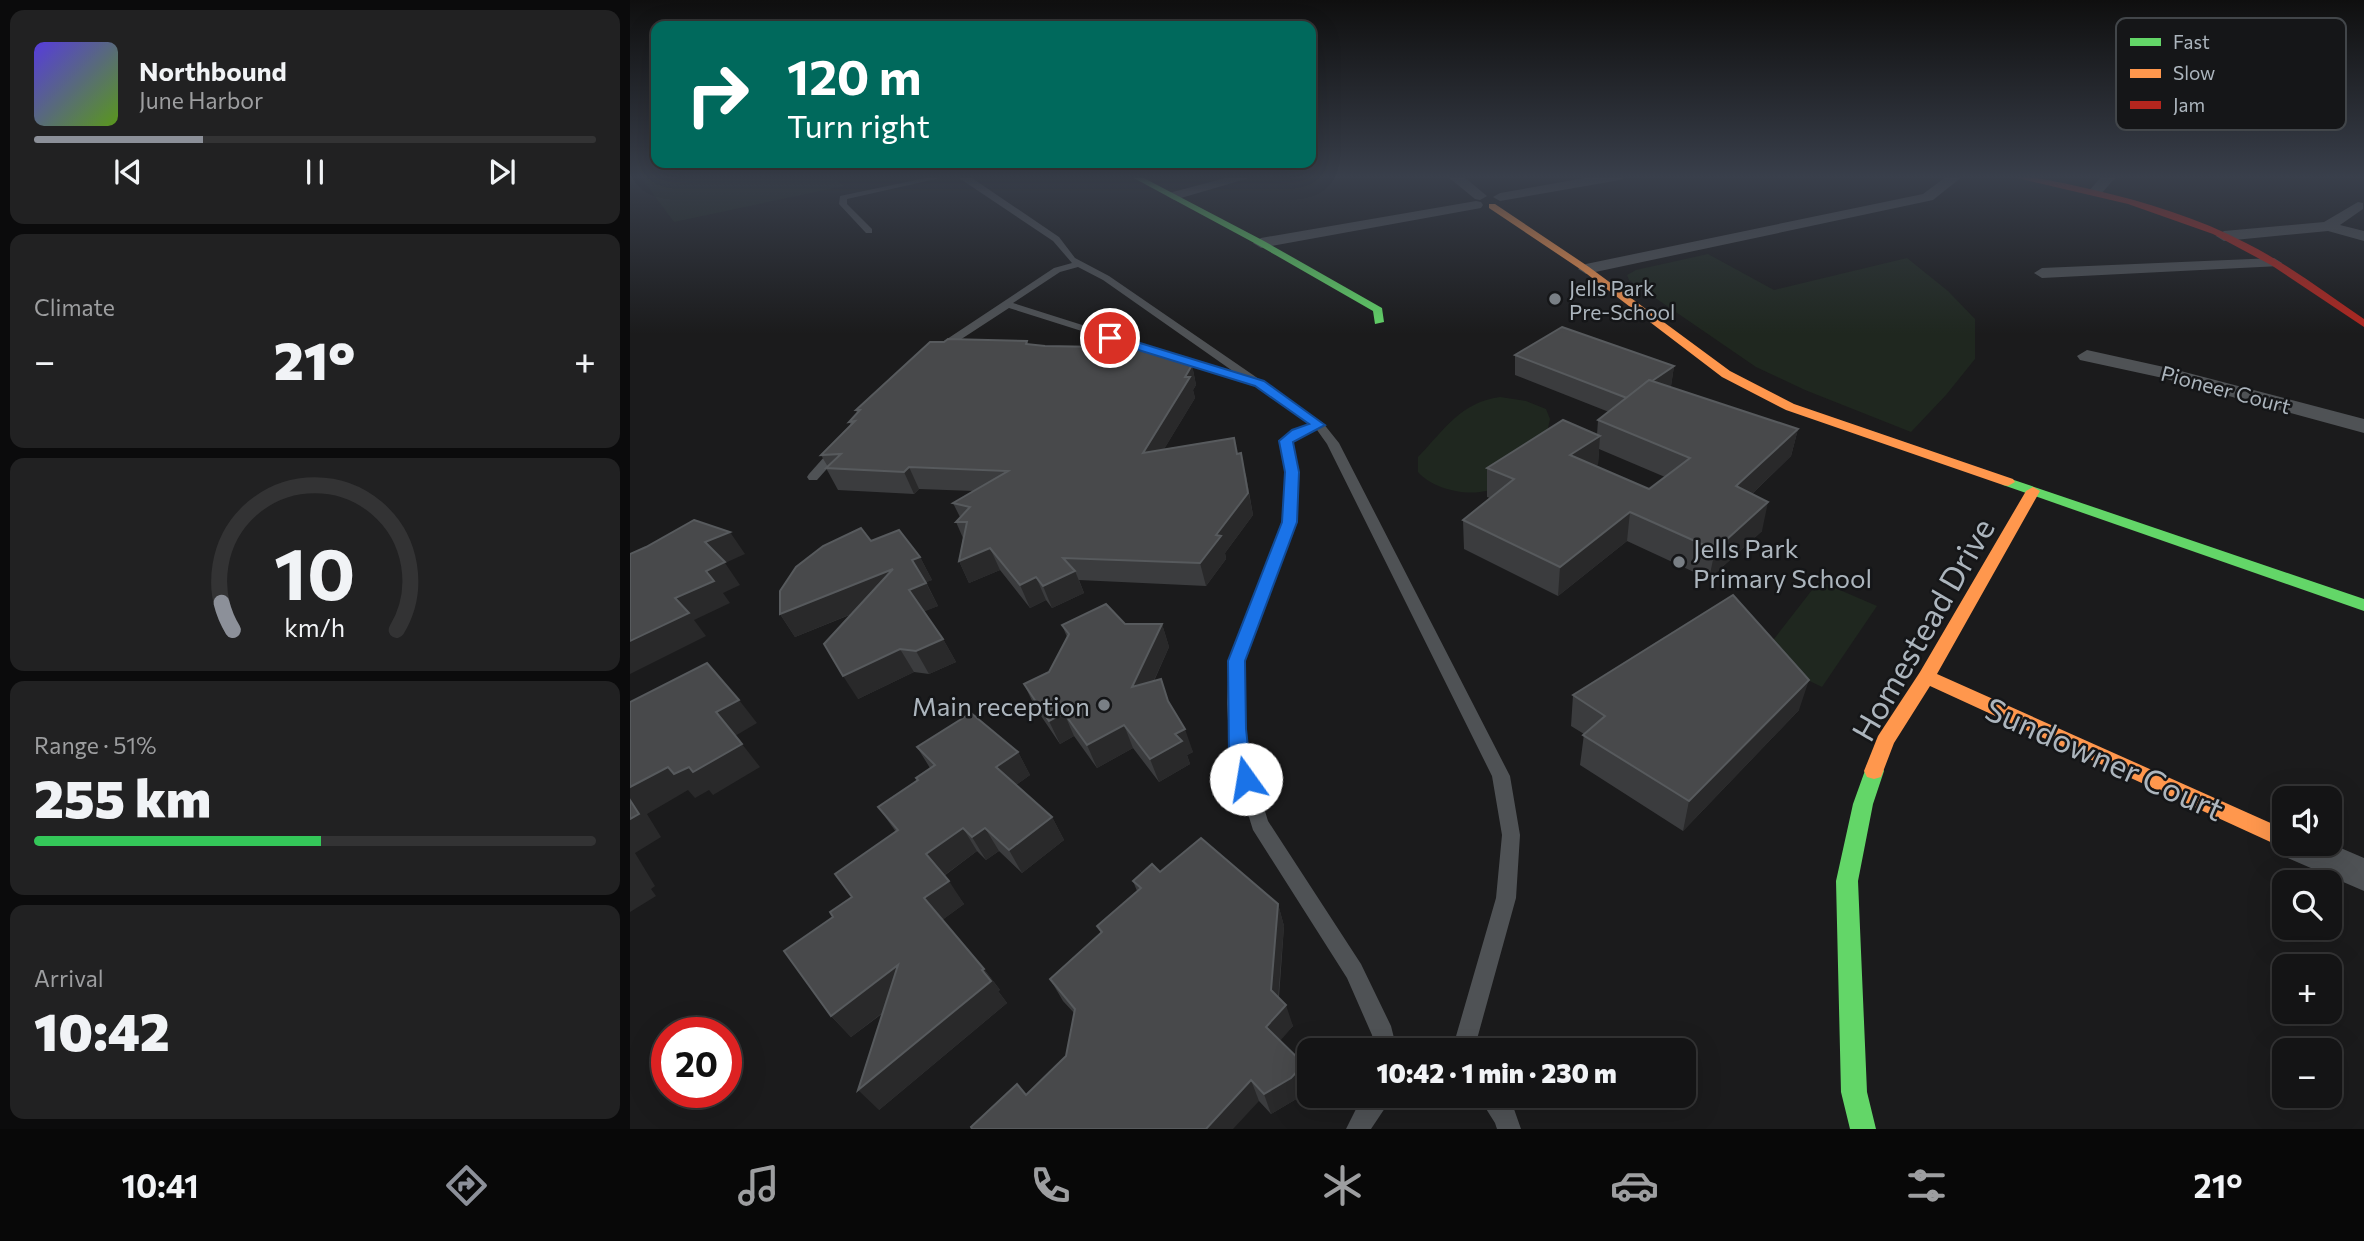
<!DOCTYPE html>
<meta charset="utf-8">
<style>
body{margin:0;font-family:Commissioner,sans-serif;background:#212122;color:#f1f3f6;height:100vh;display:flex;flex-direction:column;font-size:26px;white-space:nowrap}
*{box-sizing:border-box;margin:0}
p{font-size:23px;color:#9d9ea0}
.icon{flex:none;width:38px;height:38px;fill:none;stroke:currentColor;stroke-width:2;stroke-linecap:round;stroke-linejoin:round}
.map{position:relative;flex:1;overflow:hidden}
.side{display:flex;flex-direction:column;gap:10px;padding:10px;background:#0b0b0c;width:630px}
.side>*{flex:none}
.banner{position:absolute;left:21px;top:21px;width:665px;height:147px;border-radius:14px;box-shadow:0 7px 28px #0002,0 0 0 2px #333334;background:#00695c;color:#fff;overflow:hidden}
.fabs{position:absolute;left:1642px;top:786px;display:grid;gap:14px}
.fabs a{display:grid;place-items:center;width:70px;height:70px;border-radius:14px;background:#141415;box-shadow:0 7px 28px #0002,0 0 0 2px #333334;font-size:35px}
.speed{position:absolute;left:21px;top:1017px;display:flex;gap:14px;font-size:35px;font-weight:700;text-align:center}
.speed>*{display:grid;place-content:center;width:91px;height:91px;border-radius:50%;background:#141415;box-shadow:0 7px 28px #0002,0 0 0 2px #333334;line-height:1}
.speed .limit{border:10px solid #d22;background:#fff;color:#111}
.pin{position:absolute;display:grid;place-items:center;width:60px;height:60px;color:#fff;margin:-30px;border:4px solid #fff;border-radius:50%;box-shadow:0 2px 7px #0007}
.me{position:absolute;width:77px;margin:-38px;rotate:347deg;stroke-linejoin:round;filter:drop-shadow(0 0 5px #0008)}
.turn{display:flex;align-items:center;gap:24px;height:147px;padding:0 21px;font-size:32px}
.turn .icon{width:91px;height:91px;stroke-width:2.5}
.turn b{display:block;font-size:49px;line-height:60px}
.big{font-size:52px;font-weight:800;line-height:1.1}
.side .tile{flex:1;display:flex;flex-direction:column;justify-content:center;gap:10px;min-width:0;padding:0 24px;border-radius:14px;background:#212122}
.side .dial{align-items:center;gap:0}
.dial svg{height:182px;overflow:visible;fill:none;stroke:#333334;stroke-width:7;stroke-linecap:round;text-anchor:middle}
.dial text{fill:#f1f3f6;stroke:none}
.song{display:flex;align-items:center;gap:21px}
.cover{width:84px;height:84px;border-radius:10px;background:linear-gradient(135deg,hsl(250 70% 55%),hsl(90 70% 35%))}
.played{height:7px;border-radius:4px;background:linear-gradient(90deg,#8c9099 30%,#333334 30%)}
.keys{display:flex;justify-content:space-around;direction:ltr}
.heat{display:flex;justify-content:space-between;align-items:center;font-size:38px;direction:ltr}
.charge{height:10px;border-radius:5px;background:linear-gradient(90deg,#34c759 51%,#333334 0)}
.trip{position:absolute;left:667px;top:1038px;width:399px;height:70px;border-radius:14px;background:#141415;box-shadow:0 7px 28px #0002,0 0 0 2px #333334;font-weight:800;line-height:70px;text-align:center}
.menu{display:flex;height:112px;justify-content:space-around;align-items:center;background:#080808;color:#9d9ea0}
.menu .icon{width:49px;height:49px}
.menu .active{color:#8c9099}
.menu b{font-size:32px;color:#f1f3f6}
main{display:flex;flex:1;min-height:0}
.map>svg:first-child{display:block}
</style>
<main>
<section class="side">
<div class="tile">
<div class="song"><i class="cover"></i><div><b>Northbound</b><p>June Harbor</p></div></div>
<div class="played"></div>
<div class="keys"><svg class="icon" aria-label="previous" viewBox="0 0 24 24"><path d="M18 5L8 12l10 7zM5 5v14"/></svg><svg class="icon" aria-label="pause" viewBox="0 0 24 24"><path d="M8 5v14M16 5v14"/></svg><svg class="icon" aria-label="next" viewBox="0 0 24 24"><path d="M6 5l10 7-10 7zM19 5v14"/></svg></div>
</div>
<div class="tile"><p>Climate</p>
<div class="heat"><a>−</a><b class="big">21°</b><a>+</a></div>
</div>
<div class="tile dial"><svg viewBox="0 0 100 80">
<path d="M14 69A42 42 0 1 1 86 69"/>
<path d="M14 69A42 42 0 0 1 9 57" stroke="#8c9099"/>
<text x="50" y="56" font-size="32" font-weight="700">10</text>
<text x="50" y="72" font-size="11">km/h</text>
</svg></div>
<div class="tile"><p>Range · 51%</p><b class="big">255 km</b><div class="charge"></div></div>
<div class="tile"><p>Arrival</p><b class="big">10:42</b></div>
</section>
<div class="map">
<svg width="1734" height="1129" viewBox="0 0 1734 1129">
<rect width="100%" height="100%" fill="#1b1b1c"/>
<!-- green -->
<g fill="#1f271f">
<path d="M10 176H201L214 186 44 222Z"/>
<path d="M1078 254 1144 290 1277 258 1318 291 1345 319V359L1316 395 1281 432 1175 390 1126 367 999 280 997 275 1006 270Z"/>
<path d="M870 397 896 401 916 409 920 419 918 428C907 442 886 474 873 484 850 500 805 492 788 472V457C814 430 831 402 870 397Z"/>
<path d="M1189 581 1247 606 1192 687 1130 657Z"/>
</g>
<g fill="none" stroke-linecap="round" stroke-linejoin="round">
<!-- lane -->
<g fill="#4f5255" fill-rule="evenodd">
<path d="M305 176H319L217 199V204L242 229V233H236L209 204 210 196Z"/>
<path d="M326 176H339L429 237 445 258 479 276 693 423 709 443 880 776 890 835 886 898 844 1050H822L866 898 872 835 862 776 697 444 687 430 670 435 662 442 668 472 666 522 615 661 613 703 618 756 638 821 731 964 761 1026 767 1050H745L742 1035 717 978 623 830 600 756 597 703 599 661 652 522 656 472 650 441 662 431 680 424 620 382H613L379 308 313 351H305V347L424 268 442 263 423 241ZM448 267 473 280 607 374 383 303 430 272Z"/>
<path d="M207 446 213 450 211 453 187 480H179L177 477 179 474 203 447Z"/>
<path d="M736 1096H763L741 1129H716L728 1105Z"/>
<path d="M848 1096H874L884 1109 891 1129H867L865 1123Z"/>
</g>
<!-- street -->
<g fill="#4f5255" fill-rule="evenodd">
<path d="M603 176H626L544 200 537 196 539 193Z"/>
<path d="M817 176H833L857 196 850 200 845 199Z"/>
<path d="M966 176H997L990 180 870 201 863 197 870 193Z"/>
<path d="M1317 176H1333L1303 200 956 274 948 269 956 264 1293 194Z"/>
<path d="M1472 176H1487L1470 195H1460L1458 192Z"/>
<path d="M846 201 851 202 853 205 851 208 631 248 623 243 631 238Z"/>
<path d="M1728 202 1733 203V209L1710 225 1734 231V241L1698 231 1594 241 1586 236 1594 231 1694 222Z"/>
<path d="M1644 258 1652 263 1650 266 1412 278 1404 273 1412 268Z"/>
<path d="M1457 350 1543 369 1734 419V433L1533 378 1450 360 1447 356Z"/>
<path d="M1654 832V844L1699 843 1734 858V891L1651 855 1646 844Z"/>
</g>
<!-- fast -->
<g fill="#63d668" fill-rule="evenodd">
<path d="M500 176H510L634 241 752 308 754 322 745 324 743 311 628 245Z"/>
<path d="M1378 478 1734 599V611L1373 485 1371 482Z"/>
<path d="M1244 763 1251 765 1254 771 1243 804 1228 881 1237 1092 1246 1129H1220L1211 1092 1206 881 1223 804 1237 765Z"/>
</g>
<!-- slow -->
<g fill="#ff974d" fill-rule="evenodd">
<path d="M859 204H865L959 267 1100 371 1164 404 1383 479 1385 482 1378 486 1373 485 1156 410 1092 377 953 271 859 208Z"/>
<path d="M1403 487 1410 491 1307 674 1654 829V844H1662L1661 845 1654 848 1647 845 1300 686 1264 743 1251 777 1244 779 1237 777 1234 771 1248 736 1290 672 1396 491Z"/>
</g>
<!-- jam -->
<path fill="#b3261e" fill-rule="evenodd" d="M1379 176C1408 176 1436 184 1464 190 1516 202 1568 218 1616 243 1658 264 1696 293 1734 319V327L1641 265 1583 234 1498 204Z"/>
</g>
<!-- wall -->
<g fill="#3b3c3e" fill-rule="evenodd">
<path d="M397 341 398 344 562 365 566 385 563 390 565 398 534 449 604 438 607 454 616 475 623 515 595 553 596 559 576 586 449 580 454 593 422 608 416 600 400 608 370 570 339 583 329 561 333 538 326 522 330 517 323 503 344 491 289 489 284 494 208 490 196 468 198 467 191 455 221 425 219 422 227 413 226 410Z"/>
<path d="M885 355 1044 366 1041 386 1040 387 1168 429 1161 456 1122 494 1132 531 1079 579 997 541 928 596 834 549 833 520 860 498 857 497V468L967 435 968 420 979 412 885 375ZM969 449 1035 477 1019 489 965 466 968 464Z"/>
<path d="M241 541 290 557 302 580 296 582 308 606 294 611 313 639 326 662 299 674 284 672 228 699 222 614 165 637 150 614Z"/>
<path d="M532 624 539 647 524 681 539 703 563 752 557 755 560 764 529 782 503 748 467 768 444 736 430 744 405 707 394 684 419 672 437 637 432 625Z"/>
<path d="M943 695 1169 710 1053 831 950 765 954 734 941 726Z"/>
<path d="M287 747 388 752 400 775 386 785 422 817 434 840 392 873 369 851 356 860 347 851 314 876 334 904 312 920 354 969 370 990 368 991 377 1003 249 1110 253 1013 221 1037 201 1016 203 917 222 897 266 832 248 807 287 780 286 778 300 768Z"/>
<path d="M530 872 648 904 654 926 649 997 663 1026 650 1040 679 1081V1086L668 1098 641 1114 629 1101 396 1095 436 1056 445 1014 433 1001 420 979 471 933 467 926 507 891 503 881Z"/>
</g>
<!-- shaded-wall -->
<g fill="#29292a">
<path d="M562 365 566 385 563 390 565 398 519 474 513 453Z"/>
<path d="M1044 366 1041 386 996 419 999 398Z"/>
<path d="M1168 429 1161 456 1100 515 1106 486Z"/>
<path d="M970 436 968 464 938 483 940 455Z"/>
<path d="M611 453 623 515 595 553 596 559 576 586 570 563Z"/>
<path d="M279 467 289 489 284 494 274 472Z"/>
<path d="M1138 502 1132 531 1079 579 1085 550Z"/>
<path d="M1000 512 997 541 928 596 930 567Z"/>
<path d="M100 532 115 554 95 563 110 585 93 593 100 603 64 620 76 636 0 674V641L76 571 75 542Z"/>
<path d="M360 548 370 570 339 583 329 561Z"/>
<path d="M290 557 302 580 294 583 282 560Z"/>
<path d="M263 569 275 592 165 637 150 614Z"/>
<path d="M445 571 454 593 422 608 413 586Z"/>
<path d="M406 577 416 600 400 608 390 585Z"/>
<path d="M296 583 308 606 291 613 279 590Z"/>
<path d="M532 624 539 647 510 711 502 687Z"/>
<path d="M313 639 326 662 299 674 286 651Z"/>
<path d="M270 649 284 672 228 699 213 676Z"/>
<path d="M1179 680 1169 710 1053 831 1059 801Z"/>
<path d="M109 700 127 723 105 736 86 712Z"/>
<path d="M434 713 444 736 430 744 419 721Z"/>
<path d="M494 725 503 748 467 768 457 745Z"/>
<path d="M555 729 563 752 557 755 560 764 529 782 520 759 545 734Z"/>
<path d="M112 744 130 767 83 795 79 790 65 798 58 790 17 814 31 837 5 853 25 886 21 889 26 896 0 912V787L38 767H59Z"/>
<path d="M388 752 400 775 379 790 366 767Z"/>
<path d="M422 817 434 840 392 873 379 850Z"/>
<path d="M333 828 347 851 312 877 296 854Z"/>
<path d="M355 828 369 851 356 860 342 837Z"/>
<path d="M319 881 334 904 311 921 294 898Z"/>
<path d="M648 904 654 926 647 1011 641 990Z"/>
<path d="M268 965 286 987 221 1037 201 1016Z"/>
<path d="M354 969 370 990 368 991 377 1003 249 1110 228 1090Z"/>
<path d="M656 1005 663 1026 644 1048 636 1027Z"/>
<path d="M674 1064 679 1081V1086L668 1098 641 1114 634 1094Z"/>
<path d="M621 1080 629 1101 603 1129H576Z"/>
</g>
<!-- building -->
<g fill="#48494b" stroke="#575a5d" stroke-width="2">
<path d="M932 327 1044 366 1022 381 1019 380 997 398 885 355Z"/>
<path d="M318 339 397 341 396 344 415 346 472 347 478 339 562 365 555 377H560L513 453 604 438 607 454 611 453 618 493 586 535 591 536 570 563 433 558 445 571 413 586 406 577 390 585 360 548 329 561 337 522H326L340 507 323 503 378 471 279 467 274 472 196 468 211 454 191 455 225 421 219 422 230 410H226L300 342H314Z"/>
<path d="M1019 380 1168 429 1106 486 1138 502 1085 550 1000 512 930 567 833 520 884 479 857 468 933 420 970 436 940 455 1019 489 1060 458 968 420Z"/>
<path d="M64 520 100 532 75 542 95 562 76 571 84 581 45 598 59 613 0 641V554L16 547Z"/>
<path d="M231 528 241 541 269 530 290 557 282 560 296 583 279 590 313 639 286 651 270 649 213 676 194 644 263 569 150 614V591L166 567 193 546Z"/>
<path d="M1103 595 1179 680 1059 801 953 735 975 716 943 695Z"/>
<path d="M476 604 495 624H532L502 687 531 679 538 701 555 729 545 734 552 741 520 759 494 725 457 745 434 713 419 721 394 684 419 672 439 634 432 625Z"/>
<path d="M77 663 109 700 86 712 112 744 63 772 59 767 44 774 38 767 0 787V702Z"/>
<path d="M341 713 388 752 366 767 422 817 379 850 355 828 342 837 333 828 296 854 319 881 294 898 354 969 352 970 361 981 228 1090 268 965 201 1016 154 951 203 917 200 912 222 897 205 874 268 830 248 807 288 780 286 778 305 765 287 747Z"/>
<path d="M0 800 9 814 0 819Z"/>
<path d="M571 838 648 904 641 990 656 1005 636 1027 674 1064 661 1078 634 1094 621 1080 576 1129H342L341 1127 387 1084 396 1095 436 1056 445 1009 420 979 472 932 467 926 511 888 503 881 522 864 530 872Z"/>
</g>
<!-- sky -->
<linearGradient id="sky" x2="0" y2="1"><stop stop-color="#0f0f0f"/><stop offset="0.53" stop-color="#393f4b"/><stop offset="1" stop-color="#393f4b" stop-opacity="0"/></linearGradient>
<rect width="1734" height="334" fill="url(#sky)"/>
<!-- route -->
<path fill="#1a73e8" stroke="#114b97" stroke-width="2" d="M476 335H484L634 381 695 425 663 442 669 472 667 522 615 661 616 729 619 756 626 779 623 784 616 787 609 784 599 756 598 661 652 522 655 472 649 441 662 430 679 424 625 386 476 340Z"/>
<!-- markers -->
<g fill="#797f85" stroke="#151618" stroke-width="2.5">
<circle cx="925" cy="299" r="7"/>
<circle cx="1049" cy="562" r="7"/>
<circle cx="474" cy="705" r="7"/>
</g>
<g text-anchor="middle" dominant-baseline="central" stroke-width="5" stroke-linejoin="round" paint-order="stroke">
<!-- far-poi labels -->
<g font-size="21" fill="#acb5bd" stroke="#151618" text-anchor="start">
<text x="939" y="287">Jells Park<tspan x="939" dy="24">Pre-School</tspan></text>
</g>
<!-- far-street labels -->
<g font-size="21" fill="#acb5bd" stroke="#151618">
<text transform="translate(1596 389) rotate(15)">Pioneer Court</text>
</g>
<!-- poi labels -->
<g font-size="26" fill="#acb5bd" stroke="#151618" text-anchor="start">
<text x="1063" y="547">Jells Park<tspan x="1063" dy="30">Primary School</tspan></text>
<text x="460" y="705" text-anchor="end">Main reception</text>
</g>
<!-- near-street labels -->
<g font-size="32" fill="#acb5bd" stroke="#151618">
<text transform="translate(1292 629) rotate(-60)">Homestead Drive</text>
<text transform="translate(1475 758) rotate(24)">Sundowner Court</text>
</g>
</g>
<!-- legend -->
<rect x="1486" y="18" width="230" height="112" rx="10" fill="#151618" stroke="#42464a" stroke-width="2"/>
<rect x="1500" y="38" width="31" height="8" fill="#63d668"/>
<rect x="1500" y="69" width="31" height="9" fill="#ff974d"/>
<rect x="1500" y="101" width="31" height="8" fill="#b3261e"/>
<g font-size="19" fill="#acb5bd">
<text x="1543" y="49">Fast</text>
<text x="1543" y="80">Slow</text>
<text x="1543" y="112">Jam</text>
</g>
</svg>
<div class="fabs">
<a><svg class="icon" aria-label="sound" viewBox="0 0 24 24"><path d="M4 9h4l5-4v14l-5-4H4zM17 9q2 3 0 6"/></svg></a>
<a><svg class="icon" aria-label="search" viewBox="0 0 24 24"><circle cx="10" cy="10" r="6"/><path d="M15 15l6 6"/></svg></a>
<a>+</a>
<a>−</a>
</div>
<div class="speed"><div class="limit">20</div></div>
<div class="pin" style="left:480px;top:338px;background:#d93025"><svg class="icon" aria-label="arrive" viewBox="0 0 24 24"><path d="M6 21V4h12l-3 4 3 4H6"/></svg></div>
<svg class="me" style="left:616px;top:779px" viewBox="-20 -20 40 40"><circle r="19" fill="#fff"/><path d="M0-13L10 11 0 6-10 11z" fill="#1a73e8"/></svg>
<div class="trip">10:42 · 1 min · 230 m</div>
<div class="banner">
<div class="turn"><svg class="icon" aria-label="right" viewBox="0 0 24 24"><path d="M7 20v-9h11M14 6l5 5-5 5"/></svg><div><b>120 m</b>Turn right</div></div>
</div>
</div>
</main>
<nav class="menu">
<b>10:41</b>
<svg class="icon active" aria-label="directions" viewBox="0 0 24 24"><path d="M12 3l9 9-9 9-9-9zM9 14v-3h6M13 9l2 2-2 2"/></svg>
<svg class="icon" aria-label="music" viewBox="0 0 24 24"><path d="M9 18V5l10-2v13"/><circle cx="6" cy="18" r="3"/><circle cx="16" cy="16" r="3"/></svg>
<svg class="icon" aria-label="phone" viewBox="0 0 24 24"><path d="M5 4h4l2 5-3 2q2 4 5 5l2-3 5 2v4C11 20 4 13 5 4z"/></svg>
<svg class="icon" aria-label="climate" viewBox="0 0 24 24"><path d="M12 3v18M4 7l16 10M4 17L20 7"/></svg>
<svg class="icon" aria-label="car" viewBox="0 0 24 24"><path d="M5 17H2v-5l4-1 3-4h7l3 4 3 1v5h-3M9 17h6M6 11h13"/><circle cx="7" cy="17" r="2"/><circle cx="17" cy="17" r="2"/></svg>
<svg class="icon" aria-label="filters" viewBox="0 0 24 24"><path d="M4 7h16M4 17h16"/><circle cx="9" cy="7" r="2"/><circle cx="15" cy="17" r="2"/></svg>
<b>21°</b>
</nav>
